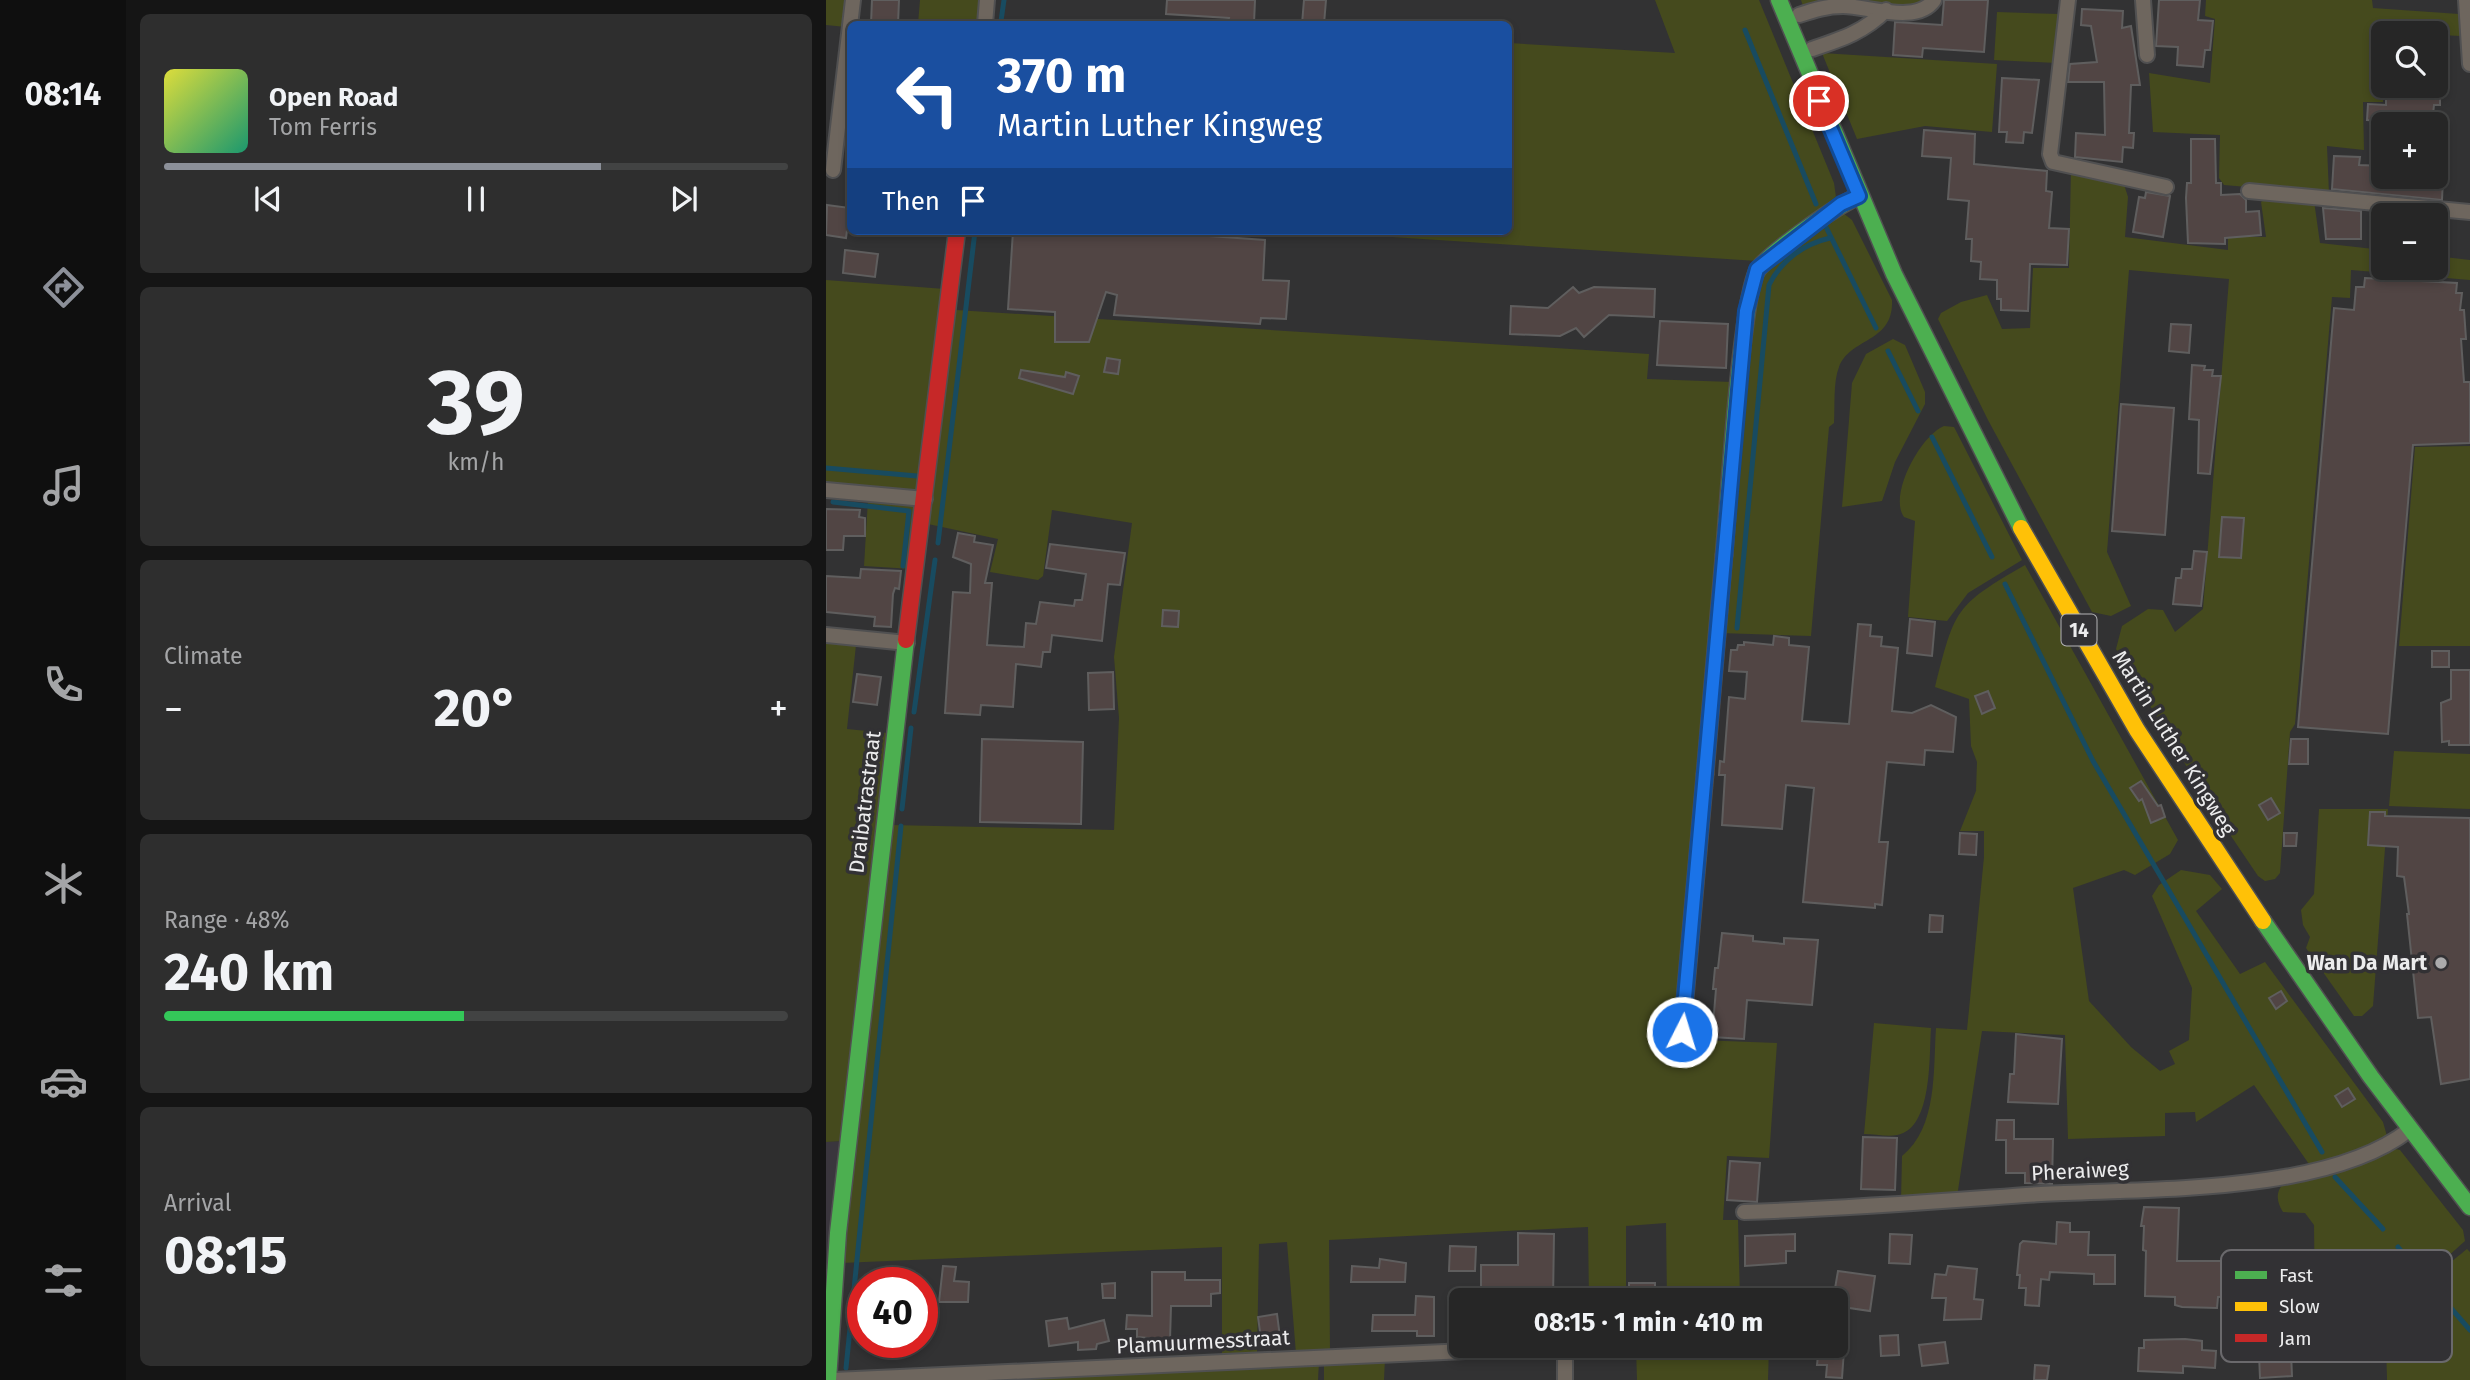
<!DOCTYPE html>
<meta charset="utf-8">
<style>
body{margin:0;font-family:"Fira Sans",sans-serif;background:#2e2e2e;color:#f1f3f6;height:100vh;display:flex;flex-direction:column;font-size:26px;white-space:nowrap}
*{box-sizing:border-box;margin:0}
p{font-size:23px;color:#a4a5a7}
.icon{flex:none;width:38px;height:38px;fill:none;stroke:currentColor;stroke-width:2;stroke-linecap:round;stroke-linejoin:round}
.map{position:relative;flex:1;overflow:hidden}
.drawer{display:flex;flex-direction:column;gap:14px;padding:14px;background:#151515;width:700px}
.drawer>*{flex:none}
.banner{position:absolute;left:21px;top:21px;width:665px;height:214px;border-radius:10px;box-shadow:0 4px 10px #0003,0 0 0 2px #424343;background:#1a4fa0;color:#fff;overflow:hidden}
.fabs{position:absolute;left:1545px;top:21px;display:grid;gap:14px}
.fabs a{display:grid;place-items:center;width:77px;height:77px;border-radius:10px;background:#262626;box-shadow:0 4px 10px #0003,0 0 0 2px #424343;font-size:35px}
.speed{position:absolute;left:21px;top:1267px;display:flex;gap:14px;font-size:35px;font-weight:700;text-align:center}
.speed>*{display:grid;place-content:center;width:91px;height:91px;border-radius:50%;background:#262626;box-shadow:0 4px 10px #0003,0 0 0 2px #424343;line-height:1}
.speed .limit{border:10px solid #d22;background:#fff;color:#111}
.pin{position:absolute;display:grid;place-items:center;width:60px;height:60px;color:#fff;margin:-30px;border:4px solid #fff;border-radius:50%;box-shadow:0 2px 7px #0007}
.me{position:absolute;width:77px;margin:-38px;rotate:5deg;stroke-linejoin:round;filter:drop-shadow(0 0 5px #0008)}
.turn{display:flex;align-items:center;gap:24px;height:147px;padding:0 35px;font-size:32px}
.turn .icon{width:91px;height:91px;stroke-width:2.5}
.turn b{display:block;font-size:49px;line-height:60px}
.then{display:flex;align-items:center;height:66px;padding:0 35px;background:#0003;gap:14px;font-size:26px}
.big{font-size:52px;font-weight:700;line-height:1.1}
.drawer .tile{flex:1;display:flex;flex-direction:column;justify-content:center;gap:10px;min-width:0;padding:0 24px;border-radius:10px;background:#2e2e2e}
.drawer .dial{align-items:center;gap:0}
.dial b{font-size:91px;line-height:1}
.song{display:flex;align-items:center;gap:21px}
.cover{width:84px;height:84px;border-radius:10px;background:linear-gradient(135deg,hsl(60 70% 55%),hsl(160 70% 35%))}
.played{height:7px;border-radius:4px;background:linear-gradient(90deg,#8c9099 70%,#424343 70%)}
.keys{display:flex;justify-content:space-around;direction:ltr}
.heat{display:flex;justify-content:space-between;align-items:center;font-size:38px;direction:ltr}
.charge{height:10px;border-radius:5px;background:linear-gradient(90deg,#34c759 48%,#424343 0)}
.trip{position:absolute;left:623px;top:1288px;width:399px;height:70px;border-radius:10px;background:#262626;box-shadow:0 4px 10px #0003,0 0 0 2px #424343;font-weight:700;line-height:70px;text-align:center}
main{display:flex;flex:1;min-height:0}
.tab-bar{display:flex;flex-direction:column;width:126px;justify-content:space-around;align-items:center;background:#0f0f0f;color:#a4a5a7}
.tab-bar .icon{width:49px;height:49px}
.tab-bar .current{color:#8c9099}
.tab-bar b{font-size:32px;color:#f1f3f6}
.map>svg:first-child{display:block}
</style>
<main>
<nav class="tab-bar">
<b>08:14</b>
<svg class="icon current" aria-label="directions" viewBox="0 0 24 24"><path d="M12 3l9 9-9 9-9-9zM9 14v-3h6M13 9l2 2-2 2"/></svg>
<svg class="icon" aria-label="music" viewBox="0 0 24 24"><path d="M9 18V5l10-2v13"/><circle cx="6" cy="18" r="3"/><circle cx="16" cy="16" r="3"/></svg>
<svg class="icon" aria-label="phone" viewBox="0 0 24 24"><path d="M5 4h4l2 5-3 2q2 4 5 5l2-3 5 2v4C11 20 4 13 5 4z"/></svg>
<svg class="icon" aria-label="climate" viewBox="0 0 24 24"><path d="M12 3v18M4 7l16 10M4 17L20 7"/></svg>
<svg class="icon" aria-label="car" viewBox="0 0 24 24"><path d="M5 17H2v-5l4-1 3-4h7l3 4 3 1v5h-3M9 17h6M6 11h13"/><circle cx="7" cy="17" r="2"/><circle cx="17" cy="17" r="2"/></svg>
<svg class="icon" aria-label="filters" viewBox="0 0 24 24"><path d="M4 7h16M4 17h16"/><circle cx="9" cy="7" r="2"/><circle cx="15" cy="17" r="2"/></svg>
</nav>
<section class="drawer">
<div class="tile">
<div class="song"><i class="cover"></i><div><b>Open Road</b><p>Tom Ferris</p></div></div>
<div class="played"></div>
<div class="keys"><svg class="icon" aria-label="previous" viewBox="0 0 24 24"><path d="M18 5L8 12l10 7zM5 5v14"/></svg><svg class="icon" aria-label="pause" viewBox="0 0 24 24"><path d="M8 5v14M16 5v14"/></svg><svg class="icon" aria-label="next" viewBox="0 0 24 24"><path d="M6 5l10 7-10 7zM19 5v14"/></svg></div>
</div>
<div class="tile dial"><b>39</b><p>km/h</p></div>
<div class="tile"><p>Climate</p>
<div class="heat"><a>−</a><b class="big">20°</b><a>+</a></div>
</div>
<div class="tile"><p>Range · 48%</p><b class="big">240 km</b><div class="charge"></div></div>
<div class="tile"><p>Arrival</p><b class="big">08:15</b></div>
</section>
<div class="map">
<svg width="1644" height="1380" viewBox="0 0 1644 1380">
<rect width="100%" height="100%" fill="#323233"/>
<!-- built -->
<path fill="#3a363d" d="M15 1141 1 1267H0V1142Z"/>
<!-- green -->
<g fill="#454a1d">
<path d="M0 0H23L20 27 0 25Z"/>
<path d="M94 0H155L152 24H92Z"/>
<path d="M829 0H933L1008 183 1010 197 931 261 474 231H682L683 43 849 53Z"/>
<path d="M975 0H1104L1094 7 978 9Z"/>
<path d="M1380 0H1546L1547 8 1633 14 1635 36 1549 32 1557 76V102H1537L1538 150 1501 146 1503 194 1398 185 1393 178 1394 135 1327 132 1323 73 1384 83 1389 19 1379 16Z"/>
<path d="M1171 12 1233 14 1230 63 1168 60Z"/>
<path d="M996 53 1171 64 1166 132 1099 126 1031 139Z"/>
<path d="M1245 168 1296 178 1302 197 1299 237 1402 250V237H1440L1435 202 1443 196 1488 201 1494 243 1557 250 1558 268H1610V256L1644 260V280L1525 270 1524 298 1506 297 1469 724 1464 732 1454 873 1449 879 1439 881 1432 876 1382 802 1290 649 1296 626 1322 609 1337 610 1349 632 1377 609 1403 279 1303 270 1281 552 1305 606 1285 616 1266 612 1162 420 1112 319 1115 313 1135 302 1161 295 1176 329 1204 328 1207 268H1243Z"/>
<path d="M1017 213 1026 220 1066 300C1068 343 1025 337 1013 367 1007 382 1009 407 1008 423L1003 427 985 636 894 633 925 309 940 270Z"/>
<path d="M0 280 119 289 90 490 0 484Z"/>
<path d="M130 310 823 354 821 379 906 382 847 1039 951 1043 943 1158 901 1156 897 1220H912L914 1300H841L840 1223 800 1226V1300H763L762 1227 503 1240 504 1353 470 1354 461 1242 433 1244 431 1356 396 1357V1247L15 1263 64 825 288 830 293 718 288 657 306 523 226 510 217 576 212 580 164 572 172 539 102 524Z"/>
<path d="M1067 339 1079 345 1099 392V404L1069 462 1056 501 1016 507 1026 383 1040 354Z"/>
<path d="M1118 426 1128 427 1196 560 1142 593 1121 621 1082 617 1089 521 1078 517C1062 495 1095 435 1118 426Z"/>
<path d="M1644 446V646H1573L1589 447Z"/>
<path d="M42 500 88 505 86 569 38 566Z"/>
<path d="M1199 565 1352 840 1344 854 1309 875 1298 870 1247 888 1263 1001 1305 1047 1334 1071 1349 1064 1343 1051 1363 1040 1366 988 1326 896 1333 885 1355 870 1384 875 1396 889 1370 911 1414 974 1439 962 1557 1122 1561 1136 1555 1143 1485 1167 1428 1085 1370 1122 1369 1112 1339 1113V1136L1242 1139 1239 1035 1156 1031 1131 1197 1075 1201 1076 1156C1112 1127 1107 1070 1110 1028L1141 1030 1158 857V831H1134L1150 791 1151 762 1145 746 1143 699 1109 687C1129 609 1128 606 1199 565Z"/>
<path d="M0 641 30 645 21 729 61 733 15 1141 0 1142Z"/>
<path d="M1568 751 1644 754V809L1563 806Z"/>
<path d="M1493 809H1562L1547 1006 1536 1016H1528L1480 948 1484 937 1477 925 1475 910 1488 894Z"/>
<path d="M1048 1023 1105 1028C1103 1055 1107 1129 1071 1135 1061 1137 1049 1134 1038 1134Z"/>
<path d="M1569 1149 1574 1150 1637 1230 1639 1241 1583 1291 1560 1320 1489 1304 1488 1225 1479 1213 1457 1212C1451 1202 1449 1193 1457 1184L1500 1174Z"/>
<path d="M1641 1249 1644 1252V1380H1561C1561 1366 1559 1350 1562 1336 1567 1305 1618 1268 1641 1249Z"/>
<path d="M836 1346H943L942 1380H811L810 1347Z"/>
<path d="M559 1358 558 1380H498V1361Z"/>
<path d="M493 1362 492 1380H197V1376Z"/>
</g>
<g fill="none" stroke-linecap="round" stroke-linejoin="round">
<!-- stream -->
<g stroke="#184b60" stroke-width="5">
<path d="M175 21 178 0"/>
<path d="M919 30 990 204"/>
<path d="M1000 227 1050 328"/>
<path d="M1062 351 1092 411"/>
<path d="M1106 437 1166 557"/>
<path d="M0 468 91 476"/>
<path d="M7 502 83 511 77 566"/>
<path d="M112 543 149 231"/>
<path d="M1179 584 1267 761 1496 1152"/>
<path d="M911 628 943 285C955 261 977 244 1004 238"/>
<path d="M88 712 109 560"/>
<path d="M76 809 85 728"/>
<path d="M1509 1177 1557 1229"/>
<path d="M1572 1247 1593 1272"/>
<path d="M1611 1292 1644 1330"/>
<path d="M20 1368 75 826"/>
</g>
</g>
<!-- building -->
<g fill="#514544" stroke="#5f5e5e" stroke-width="2">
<path d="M46 0H73L72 24H45Z"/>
<path d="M341 0H429L428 23 402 22 403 18 340 14Z"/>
<path d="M478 0H500L498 24H476Z"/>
<path d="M1118 0H1162L1158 52 1097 48 1096 57 1067 55 1069 22 1116 25Z"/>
<path d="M1333 0H1374L1372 20 1387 21 1384 50H1379L1377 67 1351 65 1352 47 1330 46Z"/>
<path d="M1256 9 1297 11 1296 28 1305 26 1314 85H1305L1303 133H1308L1307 148 1297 147 1296 162 1249 157 1250 133 1279 135 1278 82H1242L1244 64 1271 62 1265 26 1255 25Z"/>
<path d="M1176 78 1213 80 1206 133 1198 132 1197 143 1180 142 1181 132H1173Z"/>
<path d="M1560 86H1614V105H1608L1606 124H1562V121L1541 120 1542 104 1560 105Z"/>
<path d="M1098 130 1149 134 1148 164 1221 171 1220 191 1226 192 1223 228 1243 229 1241 265 1204 264 1202 311 1175 310V299H1171V280L1154 279 1155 262 1145 261 1146 239H1140L1143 201 1122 199 1125 158 1096 156Z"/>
<path d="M1365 139H1389L1390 183H1395V195L1414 194 1420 200V212L1433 211 1435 235 1399 238V244L1362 243 1360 198 1361 183H1365Z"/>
<path d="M1508 156 1534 157 1533 165 1558 166V177L1617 178 1616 200 1506 189Z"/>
<path d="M1320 192 1344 196 1337 237 1307 232 1313 197 1319 198Z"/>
<path d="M1 205 24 208 20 238 0 235Z"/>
<path d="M1497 208 1535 211V239H1500Z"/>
<path d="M187 231H313L439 240 437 280 463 281 460 319 435 318 434 324 288 315 291 295 280 292 263 342H229V312L182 309Z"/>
<path d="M19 250 52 254 49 277 17 273Z"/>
<path d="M1539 278 1631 283 1630 293H1636L1634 310H1638L1640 339H1635L1638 382H1644V443L1587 445 1562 734 1472 727 1508 308 1528 310 1530 287H1538Z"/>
<path d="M747 287 753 293 768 287 829 289 828 317 783 315 758 337 750 328 734 336 684 334 685 306 722 308Z"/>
<path d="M834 321 902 324 900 368 831 365Z"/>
<path d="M1345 324 1365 325 1363 353 1343 351Z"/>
<path d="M281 358 294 360 292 374 278 372Z"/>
<path d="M1366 365 1379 366 1378 370H1387L1386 376H1395L1384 474 1372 473 1373 420 1363 419Z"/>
<path d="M195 370 239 377 240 372 253 376 247 394 193 378Z"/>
<path d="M1295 404 1348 408 1339 535 1286 531Z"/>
<path d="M0 509 34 510 33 517 39 518V536H18L17 550H0Z"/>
<path d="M1396 517 1418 518 1415 558 1393 557Z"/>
<path d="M132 533 149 536 148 542 167 545 159 583H166L161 645 198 647 200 623 210 624 214 602 248 606 249 600H256L260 574 220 568 224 544 299 553 294 585 282 584 276 641 226 635 224 652H217L215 667 190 664 187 707 155 705 154 715 119 713 127 592 144 593 145 564 127 557Z"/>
<path d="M1368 551 1381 552 1375 606 1347 604 1350 578H1355L1356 569H1366Z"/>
<path d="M35 569 75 571 73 589 69 588 67 594 65 627 48 626 49 617 0 612V576L34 578Z"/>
<path d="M337 610 353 611 352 627 336 626Z"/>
<path d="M1084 619 1109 622 1106 656 1081 653Z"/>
<path d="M1032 624 1045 625 1044 636 1056 637 1055 646 1072 648 1066 711 1086 713 1105 705 1130 717 1127 752 1099 750 1098 765 1061 762 1053 842H1062L1056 905 1049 904V908L977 902 988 788 960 785 956 829 896 825 899 775H893L894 761 898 762 903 697 919 699 921 672 903 671 905 650H911L912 645H918V642L947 645 948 636 963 638V645L983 647 976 721 1023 724Z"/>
<rect x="1606" y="651" width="17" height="16"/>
<path d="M1625 670H1644V745H1623V741L1616 742 1615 703 1625 699Z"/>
<path d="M287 672 288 709 263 710 262 673Z"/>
<path d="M31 674 55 677 51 705 27 702Z"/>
<path d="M1162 691 1169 708 1156 714 1149 696Z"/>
<path d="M156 739 257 742 255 824 154 822Z"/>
<path d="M1465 739H1482V764H1463Z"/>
<path d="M1315 781 1332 806 1335 805 1339 817 1325 823 1316 799 1313 801 1304 788Z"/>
<path d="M1445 798 1454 813 1442 820 1433 805Z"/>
<path d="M1544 812H1559V816L1644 818V1079L1615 1084 1605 1017 1592 1018 1581 914H1583L1578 877 1571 876 1572 847 1542 845Z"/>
<path d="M1134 833 1151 834 1150 855 1133 854Z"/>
<path d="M1458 833H1471L1470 846H1458Z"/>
<path d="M1104 915 1117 916 1116 932H1103Z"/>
<path d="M896 933 927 936V941L958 944V938L992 940 986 1005 921 1000 918 1039 886 1037 890 989H887L889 968H892Z"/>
<path d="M1455 991 1461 1001 1450 1009 1443 998Z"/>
<path d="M1190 1034 1236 1039 1232 1104 1182 1102 1184 1074H1188Z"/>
<path d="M1522 1088 1529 1099 1516 1107 1509 1096Z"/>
<path d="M1171 1120H1188V1139H1227L1226 1184 1199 1183V1173H1180V1140H1170Z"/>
<path d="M1037 1137 1071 1138 1069 1190 1035 1189Z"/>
<path d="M904 1161 934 1163 931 1202 901 1200Z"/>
<path d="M1318 1207 1353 1208 1351 1261H1408V1252L1450 1250 1452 1294 1392 1297 1391 1308 1356 1307 1349 1305V1297L1319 1296 1320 1251 1317 1250 1318 1226H1315Z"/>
<path d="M1231 1222 1244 1223V1232H1263L1262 1255H1289V1284H1268V1274L1224 1272 1223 1280 1215 1279 1213 1306 1199 1305 1200 1288H1193L1194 1275H1191L1194 1244 1197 1241 1230 1244Z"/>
<path d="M692 1233 728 1234 727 1300H655V1265H692Z"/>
<path d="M969 1234V1251H960V1263L919 1266V1236Z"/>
<path d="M1064 1234 1086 1235 1084 1264 1063 1263Z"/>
<path d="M624 1246 650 1247 649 1271H623Z"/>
<path d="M554 1259 580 1263 579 1282H525L526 1266 553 1268Z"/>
<path d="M117 1266 130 1267 128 1281 143 1282 142 1302H113Z"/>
<path d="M1122 1266 1151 1269 1148 1299 1157 1300 1155 1319 1118 1320 1120 1298H1106L1109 1274 1120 1275Z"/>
<path d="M1012 1271 1049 1276 1044 1311 1010 1306 1007 1300Z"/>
<path d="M326 1272H359V1280H394V1293L385 1294V1306H345L344 1340 311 1337V1329H300L301 1315 326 1316Z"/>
<path d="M289 1283V1298H277L276 1284Z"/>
<rect x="803" y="1283" width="26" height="17"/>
<path d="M590 1296 608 1297V1336H591V1331H546L547 1315H589Z"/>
<path d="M451 1314 454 1337 435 1339 432 1317Z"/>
<path d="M241 1318 243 1329 278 1320 283 1341 271 1344 270 1349 252 1350V1342L223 1346 220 1321Z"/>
<path d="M1072 1335 1073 1355 1055 1356 1054 1336Z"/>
<path d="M1359 1339 1376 1341V1350L1390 1351 1389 1368 1357 1366V1373L1312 1371 1313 1348H1318V1340Z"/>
<path d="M1119 1342 1122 1363 1096 1366 1093 1345Z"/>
<path d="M993 1346H1007V1349L1018 1350 1016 1378 1000 1377 1001 1365H991Z"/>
<path d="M1465 1352 1466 1376 1434 1378 1433 1354Z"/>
<path d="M1209 1365 1223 1366 1221 1380H1208Z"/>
</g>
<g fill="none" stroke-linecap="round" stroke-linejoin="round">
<defs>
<g id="street">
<path d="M1242 0 1224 154 1227 162 1340 187"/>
<path d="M1317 0 1321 55"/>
<path d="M1640 0 1644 64"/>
<path d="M973 15C988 10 1001 6 1017 6 1042 6 1091 25 1108 0"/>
<path d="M159 24 161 0"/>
<path d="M986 49C1016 39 1038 32 1060 10"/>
<path d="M7 170 27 0"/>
<path d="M1423 191 1644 212"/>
<path d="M0 490 99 499"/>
<path d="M0 635 81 643"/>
<path d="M918 1212C1017 1209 1116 1201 1215 1194 1319 1188 1500 1195 1583 1130"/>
<path d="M739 1346V1380"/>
<path d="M8 1380 748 1346"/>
</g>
<g id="fast">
<path d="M953 0 1068 274 1195 528"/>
<path d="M898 555C902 513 915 288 933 268 949 249 1010 206 1033 196"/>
<path d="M1437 921 1545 1077 1644 1207"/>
<path d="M2 1380 12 1233 80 640"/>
</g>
<g id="slow">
<path d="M1195 528 1311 730 1437 921"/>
<path d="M856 1032 879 774"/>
</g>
<g id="jam">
<path d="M80 640 131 231"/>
<path d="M879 774 898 555"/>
</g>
</defs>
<!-- street casing -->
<use href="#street" stroke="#505051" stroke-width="18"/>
<!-- fast casing -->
<use href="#fast" stroke="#505051" stroke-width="19"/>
<!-- slow casing -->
<use href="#slow" stroke="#505051" stroke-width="19"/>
<!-- jam casing -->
<use href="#jam" stroke="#505051" stroke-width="19"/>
<!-- street -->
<use href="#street" stroke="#6e665e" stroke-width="14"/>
<!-- fast -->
<use href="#fast" stroke="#4caf50" stroke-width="16"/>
<!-- slow -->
<use href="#slow" stroke="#ffc107" stroke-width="16"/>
<!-- jam -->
<use href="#jam" stroke="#c62828" stroke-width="16"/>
</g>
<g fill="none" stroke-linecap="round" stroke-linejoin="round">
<defs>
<path id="route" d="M856 1032 920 311 931 269 1015 204 1033 196 993 101"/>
</defs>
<!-- route casing -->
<use href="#route" stroke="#114b97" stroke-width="18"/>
<!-- route -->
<use href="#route" stroke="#1a73e8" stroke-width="12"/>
</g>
<!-- markers -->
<circle fill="#ababac" stroke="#323134" stroke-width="2.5" cx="1615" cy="963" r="7"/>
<g text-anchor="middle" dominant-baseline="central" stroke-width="7" stroke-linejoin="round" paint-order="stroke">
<!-- shield labels -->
<rect fill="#323134" stroke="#b4b4b6" stroke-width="2" x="1235.5" y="614.5" width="35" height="31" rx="5"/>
<g font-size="19" font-weight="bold" fill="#ececed">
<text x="1253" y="630">14</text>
</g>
<!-- street labels -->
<g font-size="21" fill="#ececed" stroke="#323134">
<text transform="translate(1348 743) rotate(58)">Martin Luther Kingweg</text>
<text transform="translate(39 802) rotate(-83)">Draibatrastraat</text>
<text transform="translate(1254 1171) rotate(-3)">Pheraiweg</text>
<text transform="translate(377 1342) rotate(-3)">Plamuurmesstraat</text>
</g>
<!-- poi labels -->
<g font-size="21" font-weight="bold" fill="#ececed" stroke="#323134" text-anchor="end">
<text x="1601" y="963">Wan Da Mart</text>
</g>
</g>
<!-- legend -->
<rect x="1395" y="1250" width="231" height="112" rx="10" fill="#323134" stroke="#6a696c" stroke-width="2"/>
<rect x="1409" y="1271" width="32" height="8" fill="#4caf50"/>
<rect x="1409" y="1302" width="32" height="9" fill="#ffc107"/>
<rect x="1409" y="1334" width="32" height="8" fill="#c62828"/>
<g font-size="19" fill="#ececed">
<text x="1453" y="1282">Fast</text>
<text x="1453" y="1313">Slow</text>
<text x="1453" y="1345">Jam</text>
</g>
</svg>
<div class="fabs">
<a><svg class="icon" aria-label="search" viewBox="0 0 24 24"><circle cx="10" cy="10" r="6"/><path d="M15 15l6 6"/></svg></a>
<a>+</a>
<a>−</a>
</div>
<div class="speed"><div class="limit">40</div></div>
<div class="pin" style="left:993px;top:101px;background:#d93025"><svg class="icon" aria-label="arrive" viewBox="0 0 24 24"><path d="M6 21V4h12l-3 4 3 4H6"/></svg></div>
<svg class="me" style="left:856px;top:1032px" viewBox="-20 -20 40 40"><circle r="17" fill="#1a73e8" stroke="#fff" stroke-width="3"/><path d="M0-11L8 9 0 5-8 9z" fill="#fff"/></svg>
<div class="trip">08:15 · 1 min · 410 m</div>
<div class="banner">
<div class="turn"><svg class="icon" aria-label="left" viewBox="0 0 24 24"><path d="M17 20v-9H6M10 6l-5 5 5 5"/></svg><div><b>370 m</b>Martin Luther Kingweg</div></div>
<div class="then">Then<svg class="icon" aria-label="arrive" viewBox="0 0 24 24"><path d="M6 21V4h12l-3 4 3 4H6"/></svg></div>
</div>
</div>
</main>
